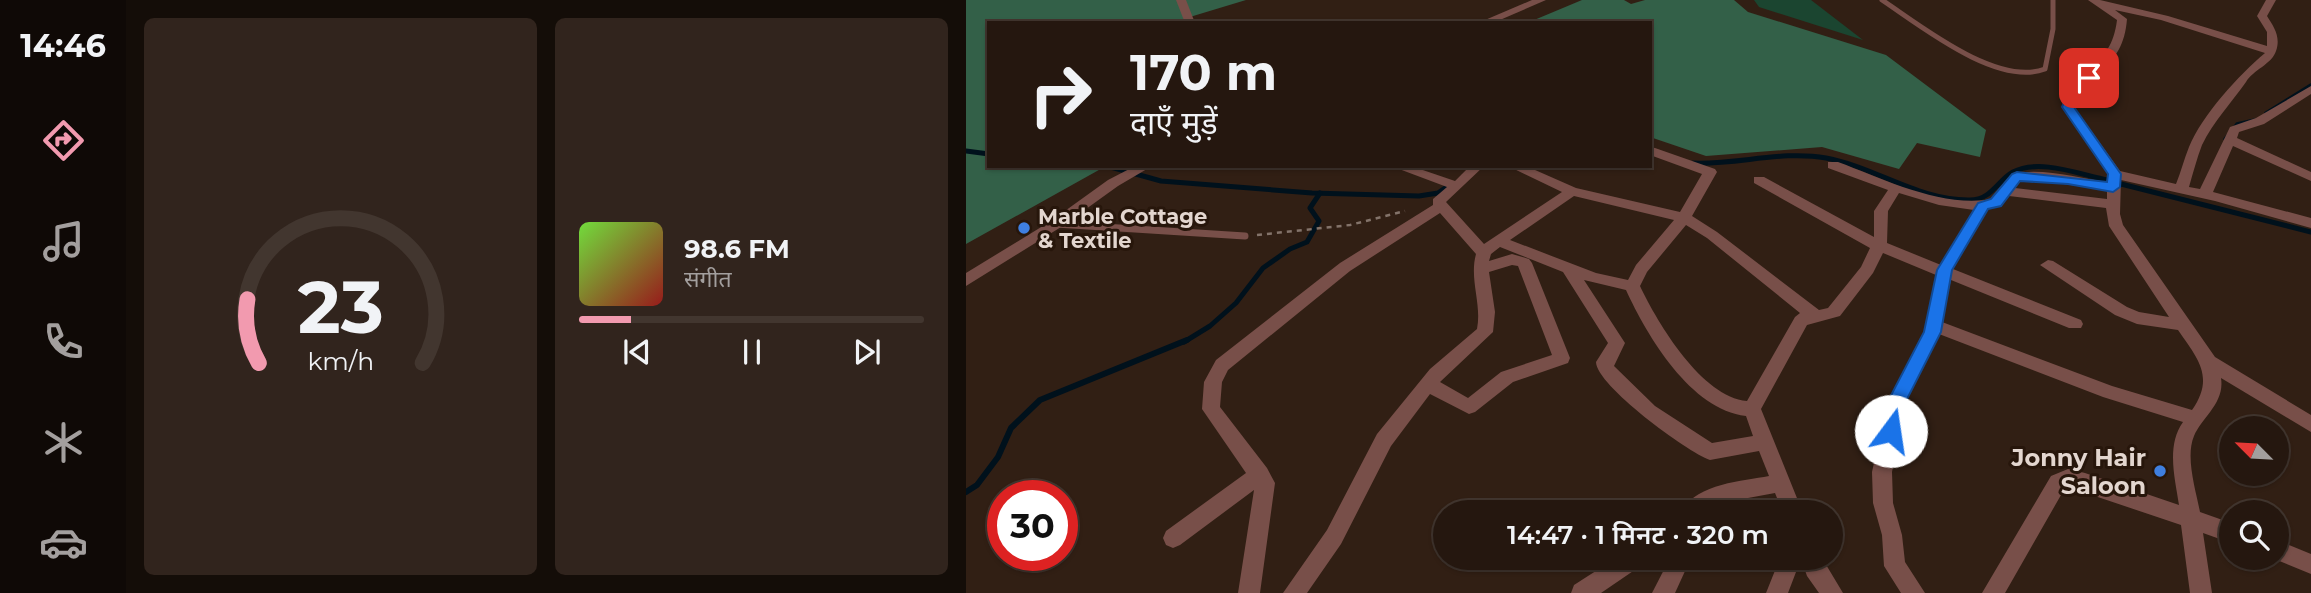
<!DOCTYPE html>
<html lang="hi">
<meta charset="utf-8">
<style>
body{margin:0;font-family:Montserrat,"Noto Sans Devanagari",sans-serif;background:#31241d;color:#f1f3f6;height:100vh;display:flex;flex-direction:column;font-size:26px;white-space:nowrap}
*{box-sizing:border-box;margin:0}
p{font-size:23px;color:#a39f9e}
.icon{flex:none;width:38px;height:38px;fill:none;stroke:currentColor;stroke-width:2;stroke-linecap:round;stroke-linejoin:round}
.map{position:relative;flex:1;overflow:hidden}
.drawer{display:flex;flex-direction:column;gap:18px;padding:18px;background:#140d08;width:840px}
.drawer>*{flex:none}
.guide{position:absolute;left:21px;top:21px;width:665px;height:147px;border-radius:0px;box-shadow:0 2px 5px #0004,0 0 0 2px #42362f;background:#25170f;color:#f1f3f6;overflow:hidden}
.needle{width:46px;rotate:294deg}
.fabs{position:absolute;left:1253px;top:416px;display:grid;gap:14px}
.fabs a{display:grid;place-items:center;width:70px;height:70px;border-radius:50%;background:#25170f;box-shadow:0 2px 5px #0004,0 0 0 2px #42362f;font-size:35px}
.speed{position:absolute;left:21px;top:480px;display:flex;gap:14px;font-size:35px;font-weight:700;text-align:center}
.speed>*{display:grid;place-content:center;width:91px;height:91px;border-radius:50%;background:#25170f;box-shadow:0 2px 5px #0004,0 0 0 2px #42362f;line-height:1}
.speed .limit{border:10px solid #d22;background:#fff;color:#111}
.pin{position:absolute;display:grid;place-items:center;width:60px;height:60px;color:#fff;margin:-30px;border-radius:14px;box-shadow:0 4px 10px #0006}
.me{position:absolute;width:77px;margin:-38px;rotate:14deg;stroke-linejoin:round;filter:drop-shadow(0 0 5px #0008)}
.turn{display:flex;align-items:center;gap:24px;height:147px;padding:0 28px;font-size:32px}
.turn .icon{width:91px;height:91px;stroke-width:2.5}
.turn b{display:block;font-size:49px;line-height:60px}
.drawer .card{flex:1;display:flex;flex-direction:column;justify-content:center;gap:10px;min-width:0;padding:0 24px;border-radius:10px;background:#31241d}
.drawer .dial{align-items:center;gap:0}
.dial svg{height:182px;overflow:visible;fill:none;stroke:#42362f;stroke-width:7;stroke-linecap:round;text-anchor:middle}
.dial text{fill:#f1f3f6;stroke:none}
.song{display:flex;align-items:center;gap:21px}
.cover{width:84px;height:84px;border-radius:10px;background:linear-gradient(135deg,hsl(100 70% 55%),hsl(0 70% 35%))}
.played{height:7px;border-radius:4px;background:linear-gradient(90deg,#f29aaf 15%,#42362f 15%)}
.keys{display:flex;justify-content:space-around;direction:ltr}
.drawer .tiles{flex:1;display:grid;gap:18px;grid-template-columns:repeat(2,1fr)}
.trip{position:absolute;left:467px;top:500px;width:410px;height:70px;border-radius:35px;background:#25170f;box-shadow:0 2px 5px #0004,0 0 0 2px #42362f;font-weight:600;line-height:70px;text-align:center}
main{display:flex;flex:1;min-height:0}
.tabs{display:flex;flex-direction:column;width:126px;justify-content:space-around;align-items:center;background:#0f0906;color:#a39f9e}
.tabs .icon{width:49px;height:49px}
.tabs .selected{color:#f29aaf}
.tabs b{font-size:32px;color:#f1f3f6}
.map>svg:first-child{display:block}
</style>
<main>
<nav class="tabs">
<b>14:46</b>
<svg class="icon selected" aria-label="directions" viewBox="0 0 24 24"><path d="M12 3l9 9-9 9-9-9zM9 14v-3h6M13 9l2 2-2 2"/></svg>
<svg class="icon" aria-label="music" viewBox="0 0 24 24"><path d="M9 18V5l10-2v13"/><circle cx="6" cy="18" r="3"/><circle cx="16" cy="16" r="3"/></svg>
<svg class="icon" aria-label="phone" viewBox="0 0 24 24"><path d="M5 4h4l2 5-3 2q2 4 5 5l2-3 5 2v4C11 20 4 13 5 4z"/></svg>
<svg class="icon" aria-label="climate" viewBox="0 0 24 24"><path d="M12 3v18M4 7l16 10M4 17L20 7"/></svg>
<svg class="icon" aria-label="car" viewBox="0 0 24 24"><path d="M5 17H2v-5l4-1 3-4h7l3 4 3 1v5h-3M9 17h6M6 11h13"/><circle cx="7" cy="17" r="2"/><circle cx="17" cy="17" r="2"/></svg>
</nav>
<section class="drawer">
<div class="tiles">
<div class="card dial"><svg viewBox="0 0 100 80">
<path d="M14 69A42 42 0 1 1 86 69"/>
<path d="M14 69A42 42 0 0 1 9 41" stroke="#f29aaf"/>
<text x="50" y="56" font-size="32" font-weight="700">23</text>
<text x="50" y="72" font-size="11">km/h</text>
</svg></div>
<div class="card">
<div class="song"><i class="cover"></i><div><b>98.6 FM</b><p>संगीत</p></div></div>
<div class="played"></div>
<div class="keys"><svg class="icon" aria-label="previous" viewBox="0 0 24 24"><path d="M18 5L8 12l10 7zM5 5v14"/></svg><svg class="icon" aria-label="pause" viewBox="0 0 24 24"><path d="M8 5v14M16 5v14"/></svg><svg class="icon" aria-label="next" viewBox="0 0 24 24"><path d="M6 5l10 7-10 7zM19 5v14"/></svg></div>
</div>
</div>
</section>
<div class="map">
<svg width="1345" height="593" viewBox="0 0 1345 593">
<rect width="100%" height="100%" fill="#311f14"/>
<!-- green -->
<path fill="#1b4530" d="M788 0H845L897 40 793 7Z"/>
<!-- forest -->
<g fill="#336048">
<path d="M0 0H280L204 23H23V166H140L0 244Z"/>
<path d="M616 0H658L665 4 679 0H768L782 12 920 55 1020 130 1014 157 951 143 933 169 856 147 740 156 684 137V23H561Z"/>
</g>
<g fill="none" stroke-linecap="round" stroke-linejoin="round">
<!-- stream-far2 -->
<g stroke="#00111c" stroke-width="3.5">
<path d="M1300 113 1345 85"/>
<path d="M1259 139 1271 124 1289 120"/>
</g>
<!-- stream-far1 -->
<g stroke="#00111c" stroke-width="5">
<path d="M0 151 23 154"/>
<path d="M727 163C771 165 816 150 860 158 909 167 953 201 1004 200 1025 200 1031 181 1047 172 1074 158 1115 175 1142 180"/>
<path d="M141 166 195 181 346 193 453 196 472 193 482 186"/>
<path d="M1155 184 1345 232"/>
<path d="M218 342 244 326 270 303 297 268 324 249 341 242 353 221 344 208 354 193"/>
</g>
<!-- stream -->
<path stroke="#00111c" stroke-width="6" d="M0 492 11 485 32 457 45 428 74 400 221 340"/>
<!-- path -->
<path stroke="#83736a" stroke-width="2.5" stroke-dasharray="5 5" stroke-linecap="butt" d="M291 235 384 225 439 211"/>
<!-- lane-far1 -->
<path stroke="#784f49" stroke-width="5" d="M916 0C955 26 1031 87 1079 69L1087 29V0"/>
<!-- lane -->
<path stroke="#784f49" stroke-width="7" d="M90 224 279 236"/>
<!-- street -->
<g fill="#784f49" fill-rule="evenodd">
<path d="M210 0H220L229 23H219Z"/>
<path d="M566 0H580L527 23H512Z"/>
<path d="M1122 0H1134L1202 16 1301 46V32L1291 16 1300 0H1310L1301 16C1308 27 1315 37 1310 51 1306 64 1287 70 1280 82 1266 102 1247 122 1236 145 1231 158 1227 173 1223 187L1234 189 1264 127 1290 118 1345 86V94L1298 124 1273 132 1271 138 1345 172V181L1267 146 1247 192 1345 218V228L1249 201 1155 180 1154 214 1157 225 1249 357 1345 415V432L1255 378C1259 403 1236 417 1228 436 1219 457 1230 491 1234 512L1265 523V543L1237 533 1246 593H1224L1215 525 1102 487 1099 488 1039 593H1016L1085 476 1102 469 1119 473 1213 505C1209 478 1200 446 1217 422L1137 397 973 334 939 403 926 472 927 503 936 535 939 562 959 593H935L918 566 916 535 907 503 906 472 921 403 958 332 970 275 917 253 907 273 874 316 841 325 795 409 837 513H817L809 493 755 503 741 513H715C728 484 776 481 803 476L793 451 744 460C721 452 630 385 630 362L642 343 597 272 534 247 525 254 523 261 546 254 563 259 566 263 604 358 602 363 547 382 509 412 503 414 464 394 425 446 375 544 341 593H317L361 530 411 434 464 369 511 329C516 304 503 279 510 254L474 213 384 271 262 370 256 382 254 407 301 468 309 483 294 593H272L288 490 214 545 207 548 200 545 197 538 200 531 280 473 236 409 238 382 250 360 374 263 467 205V199L481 187 425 166H445L489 181 504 166H518L480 202 518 244 596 192 542 166H560L610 188 714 212 736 174 684 155V147L689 148 749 169 751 172 726 216 751 232 853 310 862 308 895 267 904 248 788 183V177H798L908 237V211L922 190 862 168V162H872C918 179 975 208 1026 199L1046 174C1076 167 1112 178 1142 182V174L1096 107C1109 67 1145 70 1151 20ZM1149 10 1195 20 1299 53C1273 75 1236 115 1223 147 1218 159 1215 172 1210 184L1154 171 1108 107C1120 68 1157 72 1161 19ZM1055 181H1076L1141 190V199L1049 188ZM933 193 973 205 1008 210 975 265 921 243 922 211ZM608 196 708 220 670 265 662 280 630 273 544 240ZM1043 196 1140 208 1143 226 1203 317 1173 312 1161 307 1087 261 1082 260 1074 265 1149 315 1171 324 1212 330C1232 359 1249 377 1226 410L1146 386 976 322 985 280 1103 328H1115L1117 324 1115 320 987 269 1022 209 1035 206ZM720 225 741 238 834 313 829 317 781 401C736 397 692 324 674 286L681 272ZM546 265 552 266 586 355 535 372 502 398 474 382 527 332 529 312 523 272ZM618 280 660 290C681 336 725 410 780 416L787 436 746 443 689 406 648 366 659 343Z"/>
<path d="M169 166H186L152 186 95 227 0 286V273L85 221 142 180Z"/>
<path d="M1311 540 1345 554V574L1306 558H1311Z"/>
<path d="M650 558H679L676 565 635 593H605L608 585Z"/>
<path d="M704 558H725L709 593H686Z"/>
<path d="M814 558H856L877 593H853L841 576 835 559 822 593H800Z"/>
</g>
</g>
<!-- route -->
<path fill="#1a73e8" stroke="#114b97" stroke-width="2" d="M1119 75 1129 78 1112 96 1108 107 1155 174 1154 187 1147 192 1102 184 1054 181 1035 206 1022 209 986 270 975 332 939 403 931 437H918L915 431 921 403 958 332 971 270 1012 203 1025 199 1046 174 1051 172 1141 182 1142 174 1096 107 1102 93Z"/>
<!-- markers -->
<g fill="#3f7fe0" stroke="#27160b" stroke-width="2.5">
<circle cx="58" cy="228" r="7"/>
<circle cx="1194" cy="471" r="7"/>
</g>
<g text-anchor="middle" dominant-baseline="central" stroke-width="6" stroke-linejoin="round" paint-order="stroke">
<!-- poi labels -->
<g font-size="21" font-weight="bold" fill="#e3d6cf" stroke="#27160b" text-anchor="start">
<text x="72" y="216">Marble Cottage<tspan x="72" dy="24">&amp; Textile</tspan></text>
</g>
<!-- near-poi labels -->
<g font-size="24" font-weight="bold" fill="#e3d6cf" stroke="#27160b" text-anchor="end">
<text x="1180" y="457">Jonny Hair<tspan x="1180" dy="28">Saloon</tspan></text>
</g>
</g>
</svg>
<div class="fabs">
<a><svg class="needle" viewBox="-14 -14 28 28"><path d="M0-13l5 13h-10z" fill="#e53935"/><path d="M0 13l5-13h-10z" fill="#a39f9e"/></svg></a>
<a><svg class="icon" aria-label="search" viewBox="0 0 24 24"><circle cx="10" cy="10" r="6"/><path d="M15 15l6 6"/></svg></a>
</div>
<div class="speed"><div class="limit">30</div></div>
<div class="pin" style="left:1123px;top:78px;background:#d93025"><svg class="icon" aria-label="arrive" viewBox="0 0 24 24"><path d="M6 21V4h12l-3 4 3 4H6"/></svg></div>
<svg class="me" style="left:925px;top:431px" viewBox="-20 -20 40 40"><circle r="19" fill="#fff"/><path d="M0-13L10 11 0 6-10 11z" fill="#1a73e8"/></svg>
<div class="trip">14:47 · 1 मिनट · 320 m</div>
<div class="guide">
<div class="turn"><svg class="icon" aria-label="right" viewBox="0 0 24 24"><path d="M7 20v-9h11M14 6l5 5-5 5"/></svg><div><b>170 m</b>दाएँ मुड़ें</div></div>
</div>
</div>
</main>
